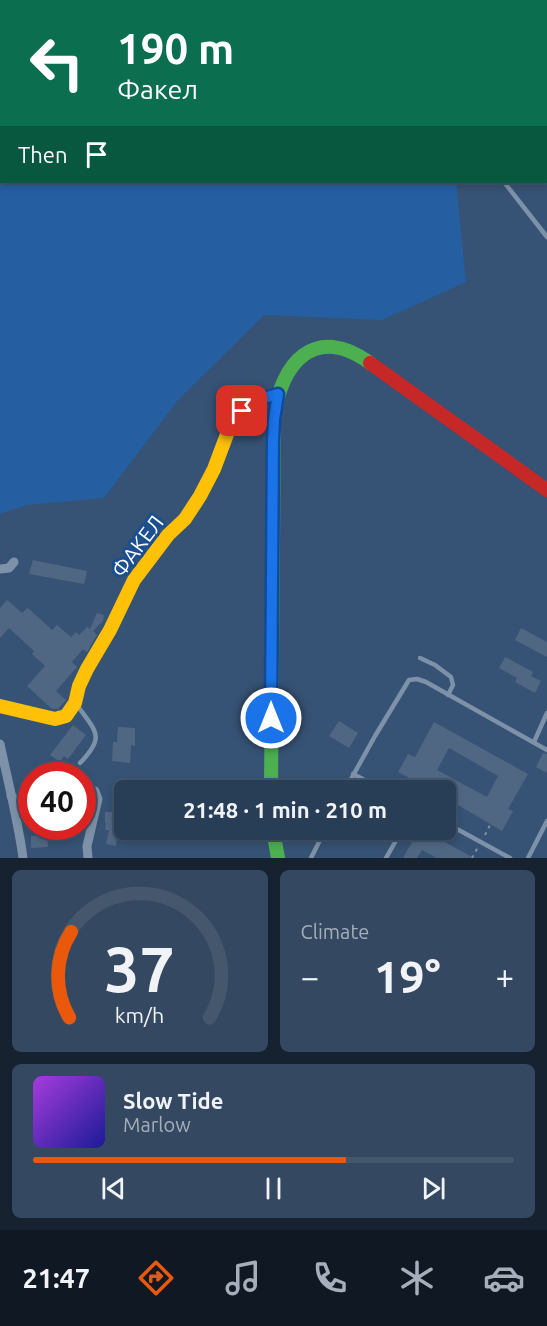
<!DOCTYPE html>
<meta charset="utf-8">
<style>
body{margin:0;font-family:Ubuntu,sans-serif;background:#344961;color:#f1f3f6;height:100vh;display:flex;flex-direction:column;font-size:22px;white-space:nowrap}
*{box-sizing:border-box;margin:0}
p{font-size:20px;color:#a5aeba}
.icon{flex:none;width:33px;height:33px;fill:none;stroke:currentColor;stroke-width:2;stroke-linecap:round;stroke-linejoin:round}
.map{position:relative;height:858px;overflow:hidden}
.drawer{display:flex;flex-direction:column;gap:12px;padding:12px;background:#162230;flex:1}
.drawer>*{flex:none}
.guide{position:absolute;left:0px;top:0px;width:548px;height:183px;box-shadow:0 3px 9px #0003,0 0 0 2px #44576d;background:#0b6e4f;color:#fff;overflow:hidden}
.speed{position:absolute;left:18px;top:762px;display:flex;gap:12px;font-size:30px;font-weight:700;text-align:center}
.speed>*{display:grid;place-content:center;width:78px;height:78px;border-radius:50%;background:#283e57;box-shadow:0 3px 9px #0003,0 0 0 2px #44576d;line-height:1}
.speed .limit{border:9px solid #d22;background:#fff;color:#111}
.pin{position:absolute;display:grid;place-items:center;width:51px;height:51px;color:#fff;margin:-26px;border-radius:12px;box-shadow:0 3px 9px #0006}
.me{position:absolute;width:66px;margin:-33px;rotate:0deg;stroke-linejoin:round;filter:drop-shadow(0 0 4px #0008)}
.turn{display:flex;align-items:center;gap:21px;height:126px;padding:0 18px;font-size:27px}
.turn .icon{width:78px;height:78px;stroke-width:2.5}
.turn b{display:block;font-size:42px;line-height:51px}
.then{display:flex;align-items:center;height:57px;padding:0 18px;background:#0003;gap:12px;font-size:22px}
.big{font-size:45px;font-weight:600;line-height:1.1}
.drawer .widget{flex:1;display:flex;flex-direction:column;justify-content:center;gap:9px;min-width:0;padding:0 21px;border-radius:9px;background:#344961}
.drawer .dial{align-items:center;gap:0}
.dial svg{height:156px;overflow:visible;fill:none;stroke:#44576d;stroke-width:7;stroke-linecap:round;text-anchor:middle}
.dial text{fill:#f1f3f6;stroke:none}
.song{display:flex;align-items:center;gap:18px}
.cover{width:72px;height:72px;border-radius:9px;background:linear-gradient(135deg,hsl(280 70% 55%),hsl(240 70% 35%))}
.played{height:6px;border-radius:3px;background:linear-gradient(90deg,#ea580c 65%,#44576d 65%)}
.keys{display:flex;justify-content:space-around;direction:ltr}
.heat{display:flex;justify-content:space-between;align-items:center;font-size:33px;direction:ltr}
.drawer .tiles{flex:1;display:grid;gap:12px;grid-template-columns:1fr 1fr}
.widget:last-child{grid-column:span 2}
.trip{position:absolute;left:114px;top:780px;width:342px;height:60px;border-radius:9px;background:#283e57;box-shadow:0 3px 9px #0003,0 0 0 2px #44576d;font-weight:600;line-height:60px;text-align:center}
.tabs{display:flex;height:96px;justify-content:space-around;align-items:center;background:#101923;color:#a5aeba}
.tabs .icon{width:42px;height:42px}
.tabs .current{color:#ea580c}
.tabs b{font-size:27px;color:#f1f3f6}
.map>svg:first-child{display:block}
</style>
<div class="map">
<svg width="547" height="858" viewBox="0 0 547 858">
<rect width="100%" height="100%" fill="#365274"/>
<!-- green -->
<path fill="#265fa1" d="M0 0H411L410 2H2V182H456L466 282 382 320 264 315 178 400 104 498 26 505 0 514Z"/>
<!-- building -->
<g fill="#506783" fill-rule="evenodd">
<path d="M33 560 87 571 84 584 29 574Z"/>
<path d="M7 600 22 613 27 608 29 609 52 630 57 625 71 637 76 632 79 635 87 627 90 629 97 613 104 615 103 621 93 631 97 635 87 652 83 649 72 662 77 667 56 691 66 700 58 709H52L27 686 45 666 32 654 34 651 9 628 0 638V608Z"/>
<path d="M521 628 547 642V657L515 640Z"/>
<path d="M505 657 533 672 531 676 541 681 535 693 515 682 517 678 499 668Z"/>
<path d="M339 721 358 733 349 748 329 736Z"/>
<path d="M434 722 528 774 508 809 513 811 502 831 446 798V790H432L398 772 408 754 415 757ZM449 748 498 776 487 797 437 770Z"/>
<path d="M73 725 86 735 68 759 64 756 60 762 50 755Z"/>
<path d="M118 727 135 728V746L131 745 130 763 112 761 113 742H117Z"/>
<path d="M543 753 547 754V773L536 767Z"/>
<path d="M114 795 124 796V814H122V824H120V830H118L116 846 106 844 109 830H105L106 823H105V812H112Z"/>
<path d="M419 830H423L474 858H437L422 850 417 858H403Z"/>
<path d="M47 835 48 847 31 848V836Z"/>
</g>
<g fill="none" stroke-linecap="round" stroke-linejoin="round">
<!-- path -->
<g stroke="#7d92a8" stroke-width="2" stroke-dasharray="3 4.5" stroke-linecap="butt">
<path d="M485 835 491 823"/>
<path d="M472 858 478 847"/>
</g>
<!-- lane -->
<g stroke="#7d92a8" stroke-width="4.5">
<path d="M504 182 547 237"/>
<path d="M420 658 435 665 451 677 453 685 448 695"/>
<path d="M77 705C96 732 106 736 80 763"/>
<path d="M534 742 547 713"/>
<path d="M353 774 384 790"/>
<path d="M345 790 375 736 409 680 417 679 426 682 547 750"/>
<path d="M446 823 510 858"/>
<path d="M311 858 325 830"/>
<path d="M386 858 402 830"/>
<path d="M528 858 547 821"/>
</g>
<!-- street -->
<g stroke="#7d92a8" stroke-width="9">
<path d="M0 569 9 568 14 562"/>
<path d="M0 744C8 782 18 820 23 858"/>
<path d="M82 791 86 789 95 791 98 799 87 846 88 858"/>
<path d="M11 796 23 805 32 807"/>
</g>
<!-- fast -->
<g stroke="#4caf50" stroke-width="14">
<path d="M271 790 274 419C280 363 315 323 370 363"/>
<path d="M273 830 278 858"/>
</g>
<!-- slow -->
<path stroke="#ffc107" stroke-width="14" d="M0 706 55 719 66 716 75 703 79 686 87 669 110 630 134 580 168 535 185 519 200 496 214 469 232 421 250 405 260 399 278 394"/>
<!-- jam -->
<path stroke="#c62828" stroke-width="14" d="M370 363 547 490"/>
</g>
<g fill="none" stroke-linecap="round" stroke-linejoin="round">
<defs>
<path id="route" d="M242 411 260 399 278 394 274 419 273 440 271 718"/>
</defs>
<!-- route casing -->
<use href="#route" stroke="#114b97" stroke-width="15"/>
<!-- route -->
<use href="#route" stroke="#1a73e8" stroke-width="10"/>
</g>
<g text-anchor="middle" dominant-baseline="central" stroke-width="6" stroke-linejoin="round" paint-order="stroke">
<!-- street labels -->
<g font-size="21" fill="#fff" stroke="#1b4f8f">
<text transform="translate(137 546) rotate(-53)">ФАКЕЛ</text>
</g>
</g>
</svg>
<div class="speed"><div class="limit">40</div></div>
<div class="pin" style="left:242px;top:411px;background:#d93025"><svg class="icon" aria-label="arrive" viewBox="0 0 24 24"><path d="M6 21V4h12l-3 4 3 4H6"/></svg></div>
<svg class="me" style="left:271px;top:718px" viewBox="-20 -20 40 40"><circle r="17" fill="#1a73e8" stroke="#fff" stroke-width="3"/><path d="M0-11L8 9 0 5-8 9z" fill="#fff"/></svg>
<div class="trip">21:48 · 1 min · 210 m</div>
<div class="guide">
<div class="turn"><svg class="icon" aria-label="left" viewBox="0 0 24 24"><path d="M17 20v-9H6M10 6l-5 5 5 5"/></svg><div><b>190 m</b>Факел</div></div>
<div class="then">Then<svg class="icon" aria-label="arrive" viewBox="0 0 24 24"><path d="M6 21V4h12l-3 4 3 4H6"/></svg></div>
</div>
</div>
<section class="drawer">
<div class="tiles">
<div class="widget dial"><svg viewBox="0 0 100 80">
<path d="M14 69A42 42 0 1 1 86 69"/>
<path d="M14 69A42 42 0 0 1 15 25" stroke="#ea580c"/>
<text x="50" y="56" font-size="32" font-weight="700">37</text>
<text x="50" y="72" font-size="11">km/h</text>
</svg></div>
<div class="widget"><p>Climate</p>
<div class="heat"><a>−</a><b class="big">19°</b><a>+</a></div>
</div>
<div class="widget">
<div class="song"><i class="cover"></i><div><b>Slow Tide</b><p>Marlow</p></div></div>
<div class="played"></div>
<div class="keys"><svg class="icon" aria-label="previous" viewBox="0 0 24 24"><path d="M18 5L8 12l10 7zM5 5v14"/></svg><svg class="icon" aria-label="pause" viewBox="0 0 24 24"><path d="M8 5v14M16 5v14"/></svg><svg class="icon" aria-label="next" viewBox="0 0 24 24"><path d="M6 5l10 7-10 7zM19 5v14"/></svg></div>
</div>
</div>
</section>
<nav class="tabs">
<b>21:47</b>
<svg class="icon current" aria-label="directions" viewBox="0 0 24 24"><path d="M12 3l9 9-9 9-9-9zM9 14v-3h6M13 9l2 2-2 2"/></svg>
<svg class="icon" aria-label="music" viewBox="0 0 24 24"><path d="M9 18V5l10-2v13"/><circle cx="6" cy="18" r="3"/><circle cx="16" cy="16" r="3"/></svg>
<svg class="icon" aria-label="phone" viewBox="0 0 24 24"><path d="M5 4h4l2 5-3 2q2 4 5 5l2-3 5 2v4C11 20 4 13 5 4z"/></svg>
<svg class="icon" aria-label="climate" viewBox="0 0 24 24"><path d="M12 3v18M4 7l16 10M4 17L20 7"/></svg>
<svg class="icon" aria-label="car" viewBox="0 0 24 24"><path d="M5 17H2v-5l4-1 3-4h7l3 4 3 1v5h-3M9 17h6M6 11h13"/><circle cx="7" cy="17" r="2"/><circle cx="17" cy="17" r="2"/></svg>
</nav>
